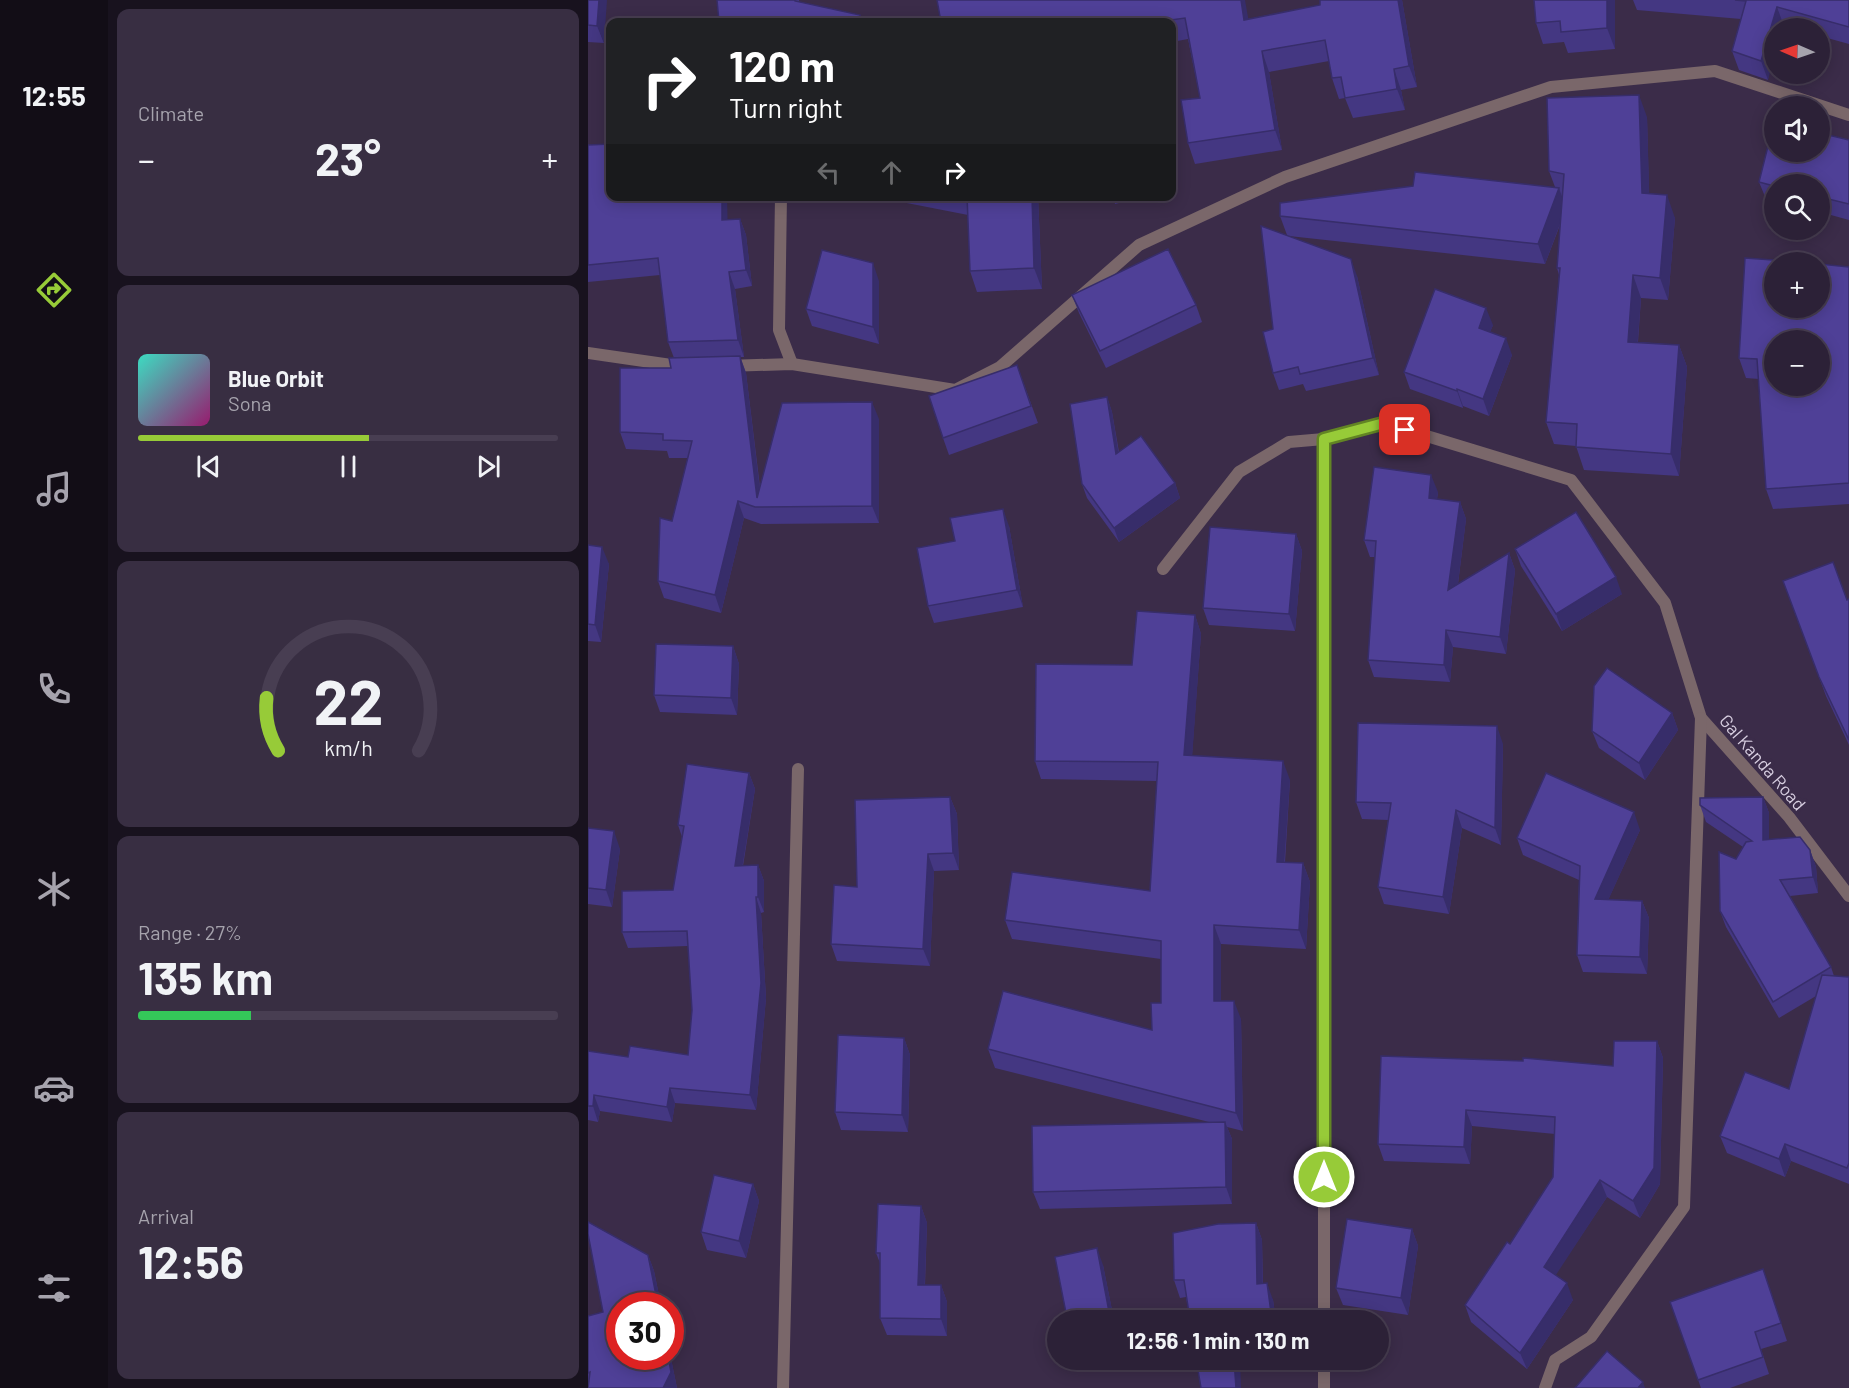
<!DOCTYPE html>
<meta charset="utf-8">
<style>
body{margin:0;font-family:Barlow,sans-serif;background:#382e42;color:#f1f3f6;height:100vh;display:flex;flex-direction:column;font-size:22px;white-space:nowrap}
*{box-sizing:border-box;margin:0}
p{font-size:20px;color:#a6a3ad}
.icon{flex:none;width:33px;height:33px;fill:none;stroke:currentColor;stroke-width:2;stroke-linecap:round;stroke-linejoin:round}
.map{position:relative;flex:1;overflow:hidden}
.panel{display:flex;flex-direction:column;gap:9px;padding:9px;background:#18121e;width:480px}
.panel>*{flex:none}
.hud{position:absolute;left:18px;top:18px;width:570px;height:183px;border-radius:12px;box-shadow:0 3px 15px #0003,0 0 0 2px #483e52;background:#202124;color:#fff;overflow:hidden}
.needle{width:39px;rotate:272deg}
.buttons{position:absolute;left:1176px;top:18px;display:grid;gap:12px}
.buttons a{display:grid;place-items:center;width:66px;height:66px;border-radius:50%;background:#2c2137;box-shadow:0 3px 15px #0003,0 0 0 2px #483e52;font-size:30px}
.speed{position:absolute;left:18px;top:1292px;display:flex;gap:12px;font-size:30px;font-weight:700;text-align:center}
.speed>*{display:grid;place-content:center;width:78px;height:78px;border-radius:50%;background:#2c2137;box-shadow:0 3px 15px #0003,0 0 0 2px #483e52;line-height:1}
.speed .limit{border:9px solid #d22;background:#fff;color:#111}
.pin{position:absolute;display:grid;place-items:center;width:51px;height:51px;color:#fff;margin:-26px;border-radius:12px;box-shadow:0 3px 9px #0006}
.me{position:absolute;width:66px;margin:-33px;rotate:0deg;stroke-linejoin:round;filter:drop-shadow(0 0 4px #0008)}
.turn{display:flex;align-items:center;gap:21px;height:126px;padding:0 24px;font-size:27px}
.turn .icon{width:78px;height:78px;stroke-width:2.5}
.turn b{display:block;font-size:42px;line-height:51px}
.lanes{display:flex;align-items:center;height:57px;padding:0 24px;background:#0003;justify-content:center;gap:30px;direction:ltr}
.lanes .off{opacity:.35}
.big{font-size:45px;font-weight:700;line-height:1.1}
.panel .card{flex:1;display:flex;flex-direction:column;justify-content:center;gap:9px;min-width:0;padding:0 21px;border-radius:12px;background:#382e42}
.panel .dial{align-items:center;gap:0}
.dial svg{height:156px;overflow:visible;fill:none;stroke:#483e52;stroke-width:7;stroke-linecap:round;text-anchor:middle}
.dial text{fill:#f1f3f6;stroke:none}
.song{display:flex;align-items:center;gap:18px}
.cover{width:72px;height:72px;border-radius:9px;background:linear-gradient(135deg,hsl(170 70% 55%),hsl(320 70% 35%))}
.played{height:6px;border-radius:3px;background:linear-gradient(90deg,#97cb38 55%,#483e52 55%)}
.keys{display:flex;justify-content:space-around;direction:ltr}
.heat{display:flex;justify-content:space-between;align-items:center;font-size:33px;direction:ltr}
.charge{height:9px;border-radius:4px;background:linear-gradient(90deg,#34c759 27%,#483e52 0)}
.trip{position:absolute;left:459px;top:1310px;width:342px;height:60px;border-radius:30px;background:#2c2137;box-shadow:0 3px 15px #0003,0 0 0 2px #483e52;font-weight:700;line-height:60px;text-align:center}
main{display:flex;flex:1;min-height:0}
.menu{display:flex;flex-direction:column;width:108px;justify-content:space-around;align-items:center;background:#120d16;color:#a6a3ad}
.menu .icon{width:42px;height:42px}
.menu .active{color:#97cb38}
.menu b{font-size:27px;color:#f1f3f6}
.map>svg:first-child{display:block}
</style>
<main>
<nav class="menu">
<b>12:55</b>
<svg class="icon active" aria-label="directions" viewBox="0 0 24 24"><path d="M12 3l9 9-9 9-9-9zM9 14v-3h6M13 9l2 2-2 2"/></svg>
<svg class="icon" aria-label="music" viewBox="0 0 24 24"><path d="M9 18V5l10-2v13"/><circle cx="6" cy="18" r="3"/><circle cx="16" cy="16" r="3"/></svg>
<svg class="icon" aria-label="phone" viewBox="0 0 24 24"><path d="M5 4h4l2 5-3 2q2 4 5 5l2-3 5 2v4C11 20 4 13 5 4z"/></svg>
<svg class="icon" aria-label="climate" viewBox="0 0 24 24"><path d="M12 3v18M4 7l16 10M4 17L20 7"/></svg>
<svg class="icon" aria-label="car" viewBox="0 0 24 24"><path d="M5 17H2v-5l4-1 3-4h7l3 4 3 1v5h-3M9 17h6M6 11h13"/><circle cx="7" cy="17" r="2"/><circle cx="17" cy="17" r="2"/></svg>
<svg class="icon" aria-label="filters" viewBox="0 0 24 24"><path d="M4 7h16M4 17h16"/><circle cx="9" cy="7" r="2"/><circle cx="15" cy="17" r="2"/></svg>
</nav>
<section class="panel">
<div class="card"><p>Climate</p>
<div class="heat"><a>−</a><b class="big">23°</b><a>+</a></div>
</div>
<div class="card">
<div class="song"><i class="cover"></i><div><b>Blue Orbit</b><p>Sona</p></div></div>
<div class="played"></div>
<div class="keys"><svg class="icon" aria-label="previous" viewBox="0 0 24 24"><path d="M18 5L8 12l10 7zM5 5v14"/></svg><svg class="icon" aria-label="pause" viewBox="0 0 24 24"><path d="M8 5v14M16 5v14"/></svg><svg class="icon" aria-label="next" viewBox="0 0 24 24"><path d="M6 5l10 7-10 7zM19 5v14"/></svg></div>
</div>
<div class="card dial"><svg viewBox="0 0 100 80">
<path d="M14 69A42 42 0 1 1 86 69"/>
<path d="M14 69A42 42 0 0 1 8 42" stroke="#97cb38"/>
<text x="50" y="56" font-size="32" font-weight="700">22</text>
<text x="50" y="72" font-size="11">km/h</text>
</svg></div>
<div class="card"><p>Range · 27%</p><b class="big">135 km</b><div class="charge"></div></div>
<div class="card"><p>Arrival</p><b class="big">12:56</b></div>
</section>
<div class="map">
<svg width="1261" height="1388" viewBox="0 0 1261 1388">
<rect width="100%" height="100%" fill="#3b2c49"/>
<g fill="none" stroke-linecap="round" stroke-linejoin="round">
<!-- service -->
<path stroke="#7a676a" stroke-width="12" d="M195 1388 210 769"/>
<!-- minor -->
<g stroke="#7a676a" stroke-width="12">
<path d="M193 196 191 330 204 364"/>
<path d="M0 353 97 367"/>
<path d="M138 366 204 364 367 390 412 367 551 245 697 177 963 87 1127 71 1261 115"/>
<path d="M575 569 651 472 701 442 736 439"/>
<path d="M736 1320V439L796 423 983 480 1077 603 1113 718 1201 817 1261 896"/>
<path d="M736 1388V1359"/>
<path d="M957 1388 967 1360 1003 1337 1096 1207 1113 718"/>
</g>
</g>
<!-- wall -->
<g fill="#443782">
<path d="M0 0 16 43 0 42Z"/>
<path d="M129 0H211V2L272 15 275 22H131Z"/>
<path d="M349 0 660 19 732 5V0H814L829 87 813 90 817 110 765 118 757 98 751 99 744 78 741 61 681 72 694 150 607 164 600 143 612 98 600 39 584 42V22H353Z"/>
<path d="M1027 0V49L980 53 976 42 955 44 948 23Z"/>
<path d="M1045 0H1261V44L1232 36V28H1204L1196 26 1195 28H1186L1180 80 1151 70 1144 51 1153 19 1049 10Z"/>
<path d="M1059 117 1061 194 1087 218 1080 300 1053 298 1050 342 1091 345 1099 367 1091 476 996 470 988 446 966 444 958 422 971 275 969 268 972 225 957 264 701 236 769 276 791 375 718 391 715 384 691 390 685 373V329L699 235 692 216 967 187 961 171Z"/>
<path d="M1261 140V220L1232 212V184H1186V201L1178 199 1171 182Z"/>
<path d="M0 145 140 220 152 219 158 235 164 286 147 289 156 357H152L158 373 172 487 291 419V523L173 524 156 518 133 613 76 598 70 581 100 458H81L79 451 38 449 32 432 83 368 86 358 80 342 72 275 0 282Z"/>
<path d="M584 176 587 190 584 191Z"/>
<path d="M283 196H450L454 289 389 292 382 271 380 215Z"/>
<path d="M525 196H559L527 204Z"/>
<path d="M1261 267V504L1185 509 1178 489 1171 379 1158 378 1151 358Z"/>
<path d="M291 281V344L224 326 218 309Z"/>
<path d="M484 295 608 305 614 322 518 368 491 313Z"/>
<path d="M905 325 902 332 924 355 901 416 875 406V408L822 389 816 372Z"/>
<path d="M429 365 450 423 361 455 355 438Z"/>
<path d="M519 397 524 412 531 452 587 483 592 498 531 542 499 498 494 484Z"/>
<path d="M850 492 849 499 872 502 878 519 870 584 921 553 927 570 918 654 865 647 862 682 786 677 780 660 787 557H782L776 540Z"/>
<path d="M421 526 435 607 346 623 340 606 367 541Z"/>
<path d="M708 534 714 551 707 631 621 625 615 608Z"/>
<path d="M0 545 21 564 13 642 0 641Z"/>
<path d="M927 549 1034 594 974 631 933 566Z"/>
<path d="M1195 581 1259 600 1261 599V745L1238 696Z"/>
<path d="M607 615 613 634 604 755 702 780 697 862 715 863 722 882 718 949 633 944V1001L653 1019 655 1131 639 1127 644 1139V1204L452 1209 445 1192 621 1122 407 1068 400 1049 564 1030 573 1003V959L424 939 417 920 562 891 569 781 453 779 447 761 544 665Z"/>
<path d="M145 646 151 664 149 715 72 712 66 695Z"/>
<path d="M1084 713 1090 730 1057 780 1011 748 1004 731Z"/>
<path d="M915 744 913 845 874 828 861 914 796 904 790 887 800 820 774 819 768 802Z"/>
<path d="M161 773 167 789 155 866 170 865 176 881V912L173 913 178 998 168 1110 87 1103 84 1122 12 1111 10 1122 0 1120V1051L40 1057 100 1055 104 1010 100 946 40 948 34 932 85 890 94 837 90 825Z"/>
<path d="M362 797 369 814 371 870 346 871 342 966 249 961 243 944 269 887Z"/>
<path d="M1175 797 1181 813V840L1222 850 1228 867 1230 893 1202 896 1243 967 1246 976 1261 977V1184L1203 1161 1197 1177 1139 1153 1132 1136 1201 1089 1228 996 1191 1018 1138 927 1132 911 1148 859 1155 847 1118 822 1112 805Z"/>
<path d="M0 828 32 849 24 907 0 904Z"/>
<path d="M1052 830 1020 900 1054 901 1061 918 1059 974 995 972 989 955 991 880 935 855 929 838Z"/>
<path d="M316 1038 322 1055 320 1132 253 1130 247 1112Z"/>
<path d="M1069 1041 1075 1058 1072 1184 1052 1218 1019 1197 967 1275 985 1300 939 1369 883 1322 877 1305 922 1244 965 1177 967 1134 884 1126 882 1164 796 1161 790 1144 793 1056 1025 1066Z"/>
<path d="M165 1184 171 1201 158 1258 119 1250 113 1232Z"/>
<path d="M333 1206 339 1223 337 1285H353L359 1302V1336L299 1335 292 1318V1263L288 1253Z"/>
<path d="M668 1223 674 1240 675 1284 685 1300 688 1320H602L598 1297 592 1298 586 1280Z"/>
<path d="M824 1229 830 1246 820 1315 755 1305 748 1288Z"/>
<path d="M60 1255 66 1271 73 1305H32L82 1356V1354L89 1388H0V1316L15 1312Z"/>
<path d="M467 1257 515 1265 526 1320H480Z"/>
<path d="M1175 1269 1199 1341 1173 1349 1181 1374 1142 1388H1113L1082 1302Z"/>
</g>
<!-- shaded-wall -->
<g fill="#372d6a">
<path d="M11 0H19L16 43 9 26Z"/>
<path d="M653 0H657L664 40 656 20Z"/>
<path d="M810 0H814L829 87 821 66Z"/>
<path d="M1019 0H1027V49L1019 28Z"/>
<path d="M1189 7 1196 26 1195 28H1186V57L1180 80 1173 61Z"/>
<path d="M674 51 681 72 694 150 687 130Z"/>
<path d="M806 69 813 90 817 110 809 89Z"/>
<path d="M1051 95 1059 117 1062 216 1054 193Z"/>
<path d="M971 188 978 208 957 264 950 244Z"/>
<path d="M1079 195 1087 218 1080 300 1072 278Z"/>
<path d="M134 196H139L140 237 134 220Z"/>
<path d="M444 196H450L454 289 446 268Z"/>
<path d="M152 219 158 235 164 286 158 270Z"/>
<path d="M763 259 769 276 791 375 785 358Z"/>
<path d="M285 263 291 281V344L285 327Z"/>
<path d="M141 272 147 289 156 357 150 340Z"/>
<path d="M1045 275 1053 298 1048 364 1040 342Z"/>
<path d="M898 308 905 325 897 345 891 328Z"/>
<path d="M918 338 924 355 901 416 895 399Z"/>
<path d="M1091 345 1099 367 1091 476 1083 454Z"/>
<path d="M152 356 158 373 174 507 169 498Z"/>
<path d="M869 389 875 406V408L869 391Z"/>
<path d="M519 397 524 412 533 468 528 454Z"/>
<path d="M284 402 291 419V523L284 506Z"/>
<path d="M843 475 850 492 847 515 841 498Z"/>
<path d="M587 483 592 498 531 542 526 528Z"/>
<path d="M150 501 156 518 133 613 127 595Z"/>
<path d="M872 502 878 519 867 607 860 590Z"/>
<path d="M415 509 421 526 435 607 429 590Z"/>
<path d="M708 534 714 551 707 631 701 614Z"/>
<path d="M14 547 21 564 13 642 7 625Z"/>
<path d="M921 553 927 570 918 654 912 637Z"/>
<path d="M1028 577 1034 594 974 631 968 614Z"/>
<path d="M607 615 613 634 603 773 596 755Z"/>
<path d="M858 630 865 647 862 682 856 665Z"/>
<path d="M145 646 151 664 149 715 143 698Z"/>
<path d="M1084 713 1090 730 1057 780 1051 763Z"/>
<path d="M909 726 915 744 913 845 907 828Z"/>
<path d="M695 761 702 780 695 880 689 862Z"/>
<path d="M161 773 167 789 152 881 147 866Z"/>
<path d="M362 797 369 814 371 870 365 853Z"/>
<path d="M1175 797 1181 813V856L1175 840Z"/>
<path d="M868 810 874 828 861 914 855 897Z"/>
<path d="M1046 812 1052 830 1013 916 1007 899Z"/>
<path d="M26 831 32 849 24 907 18 890Z"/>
<path d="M1222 850 1228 867 1230 893 1225 877Z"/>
<path d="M340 854 346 871 342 966 335 949Z"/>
<path d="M715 863 722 882 718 949 711 930Z"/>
<path d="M170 865 176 881V912L170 897Z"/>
<path d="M168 897 173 913 178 998 168 1110 162 1095Z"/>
<path d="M1054 901 1061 918 1059 974 1052 957Z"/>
<path d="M626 925 633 944V1020L626 1001Z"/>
<path d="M646 1001 653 1019 655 1131 648 1113Z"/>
<path d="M316 1038 322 1055 320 1132 314 1115Z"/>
<path d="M1069 1041 1075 1058 1072 1184 1052 1218 1045 1201Z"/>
<path d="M82 1088 87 1103 84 1122 79 1107Z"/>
<path d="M6 1095 12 1111 10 1122 5 1106Z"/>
<path d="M878 1110 884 1126 882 1164 876 1147Z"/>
<path d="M637 1122 644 1139V1204L638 1187Z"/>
<path d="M1197 1144 1203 1161 1197 1177 1191 1159Z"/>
<path d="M1012 1180 1019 1197 962 1284 956 1267Z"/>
<path d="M165 1184 171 1201 158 1258 151 1241Z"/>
<path d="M333 1206 339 1223 336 1302 330 1285Z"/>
<path d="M668 1223 674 1240 675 1302 669 1284Z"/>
<path d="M824 1229 830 1246 820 1315 813 1298Z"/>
<path d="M509 1248 515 1265 526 1320H524L522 1317Z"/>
<path d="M60 1255 66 1271 73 1305H70Z"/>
<path d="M679 1283 685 1300 688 1320H684Z"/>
<path d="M979 1283 985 1300 939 1369 932 1353Z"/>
<path d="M353 1285 359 1302V1336L353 1319Z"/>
<path d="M82 1354 89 1388H75L80 1356H82Z"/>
<path d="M646 1359H652L653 1388H648Z"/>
<path d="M1055 1382 1057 1388H1050Z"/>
</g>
<!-- building -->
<g fill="#4f4097" stroke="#372d6a" stroke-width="1.5" fill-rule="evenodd">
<path d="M0 0H11L9 26 0 25Z"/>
<path d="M129 0H207V1L272 15V20L255 22H131Z"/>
<path d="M349 0H653L656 20 732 5V0H810L821 66 806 69 809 89 757 98 753 77 744 78 737 40 674 51 687 130 600 143 593 100 612 98 597 18 568 22H353Z"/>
<path d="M946 0H1019V28L973 32 972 21 948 23Z"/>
<path d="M1147 0H1261V27L1189 7 1173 61 1144 51 1158 1Z"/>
<path d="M1051 95 1054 193 1079 195 1072 278 1045 275 1040 342 1091 345 1083 454 988 447 989 424 958 422 972 268H969L976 174 961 171 959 98Z"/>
<path d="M1186 122V152H1232V133L1261 140V204L1232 197V184H1186V186L1171 182Z"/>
<path d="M22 144V196H134V220L152 219 158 270 141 272 150 340 80 342 70 258 0 265V145Z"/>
<path d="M827 172 971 188 950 244 692 216V203L825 186Z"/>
<path d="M379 196H444L446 268 382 271Z"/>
<path d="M673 226 763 259 785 358 712 374 710 367 685 373 675 332 685 329Z"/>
<path d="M580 249 608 305 512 351 484 295Z"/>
<path d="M234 250 285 263V327L218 309Z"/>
<path d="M1157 258 1211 262H1186V308H1232V264L1261 267V483L1178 489 1169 359 1151 358ZM1186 340H1232V386H1186Z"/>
<path d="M847 289 898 308 891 328 918 338 895 399 869 389V391L816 372Z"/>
<path d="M152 356 169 498 194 403 284 402V506L167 507 150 501 127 595 70 581 72 518 84 521 104 441 75 440V434L32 432V368H83L81 358Z"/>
<path d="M429 365 443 406 355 438 341 396Z"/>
<path d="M519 397 528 454 553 436 587 483 526 528 494 484 482 404Z"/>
<path d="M786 467 843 475 841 498 872 502 860 590 921 553 912 637 858 630 856 665 780 660 788 541 776 540Z"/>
<path d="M415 509 429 590 340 606 329 548 367 541 362 518Z"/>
<path d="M988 512 1028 577 968 614 927 549Z"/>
<path d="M622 527 708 534 701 614 615 608Z"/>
<path d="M0 545 14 547 7 625 0 624Z"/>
<path d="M1245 562 1259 600 1261 599V740L1231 677 1195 581Z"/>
<path d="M549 611 607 615 596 755 695 761 689 862 715 863 711 930 626 925V1001H646L648 1113 400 1049 415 991 564 1030 563 1003H573V941L417 920 424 872 562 891 570 762 447 761 448 664 544 665Z"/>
<path d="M68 644 145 646 143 698 66 695Z"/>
<path d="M1019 668 1084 713 1051 763 1004 731 1006 686Z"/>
<path d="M770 723 909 726 907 828 868 810 855 897 790 887 803 803 768 802Z"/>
<path d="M99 764 161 773 147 866 170 865V897H168L173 983 162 1095 82 1088 79 1107 6 1095 5 1106H0V1051L40 1057 42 1046 100 1055 104 1010 99 931 34 932V891L85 890 96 826 90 825Z"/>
<path d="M958 773 1046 812 1007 899 1054 901 1052 957 989 955 992 866 929 838Z"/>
<path d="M362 797 365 853 340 854 335 949 243 944 246 885 269 887 267 800Z"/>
<path d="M1175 797V840L1212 837 1222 850 1225 877 1192 880 1243 967 1185 1002 1132 911 1131 852 1148 859 1158 842 1164 841 1112 805V798Z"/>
<path d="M0 828 26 831 18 890 0 888Z"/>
<path d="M1234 975 1261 977V1163L1259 1168 1197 1144 1191 1159 1132 1136 1157 1072 1201 1089Z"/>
<path d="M250 1035 316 1038 314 1115 247 1112Z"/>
<path d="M1026 1041H1069L1066 1168 1045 1201 1012 1180 956 1267 979 1283 932 1353 877 1305 919 1242 922 1244 965 1177 967 1117 878 1110 876 1147 790 1144 793 1056 935 1061V1058L1025 1066Z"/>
<path d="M637 1122 638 1187 445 1192 444 1126Z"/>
<path d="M126 1175 165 1184 151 1241 113 1232Z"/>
<path d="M290 1204 333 1206 330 1285H353V1319L292 1318V1253H288Z"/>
<path d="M759 1219 824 1229 813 1298 748 1288Z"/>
<path d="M0 1222 60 1255 70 1305H32V1356H80L83 1372 75 1388H0L2 1372 0 1373V1316L15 1312 0 1234Z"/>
<path d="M668 1223 669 1284 679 1283 684 1320H602L596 1280H586L585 1233 630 1224Z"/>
<path d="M509 1248 522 1317 479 1318 467 1257Z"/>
<path d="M1175 1269 1193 1323 1167 1332 1175 1357 1110 1380 1082 1302Z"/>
<path d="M1019 1351 1055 1382 1050 1388H987Z"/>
<path d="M608 1359H646L648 1388H613Z"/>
</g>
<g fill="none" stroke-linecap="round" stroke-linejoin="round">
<defs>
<path id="route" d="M736 1177V439L796 423 817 430"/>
</defs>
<!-- route casing -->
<use href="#route" stroke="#628424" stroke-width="15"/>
<!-- route -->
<use href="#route" stroke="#97cb38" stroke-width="10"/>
</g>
<g text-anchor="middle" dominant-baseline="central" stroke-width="6" stroke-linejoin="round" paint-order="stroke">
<!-- street labels -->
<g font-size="18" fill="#d7cee0" stroke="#3b2c49">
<text transform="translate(1175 762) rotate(49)">Gal Kanda Road</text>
</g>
</g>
</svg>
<div class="buttons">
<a><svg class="needle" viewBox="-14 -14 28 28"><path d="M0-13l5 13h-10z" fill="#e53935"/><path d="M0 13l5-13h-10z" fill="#a6a3ad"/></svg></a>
<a><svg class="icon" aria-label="sound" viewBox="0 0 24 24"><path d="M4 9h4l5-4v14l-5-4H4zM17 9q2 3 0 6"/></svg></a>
<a><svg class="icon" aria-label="search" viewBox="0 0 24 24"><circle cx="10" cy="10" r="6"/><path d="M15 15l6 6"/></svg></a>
<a>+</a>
<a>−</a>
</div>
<div class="speed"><div class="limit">30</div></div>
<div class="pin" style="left:817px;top:430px;background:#d93025"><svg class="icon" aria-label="arrive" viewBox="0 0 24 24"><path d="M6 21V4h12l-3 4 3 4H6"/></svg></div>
<svg class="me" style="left:736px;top:1177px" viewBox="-20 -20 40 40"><circle r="17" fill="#97cb38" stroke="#fff" stroke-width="3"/><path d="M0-11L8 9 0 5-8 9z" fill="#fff"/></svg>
<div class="trip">12:56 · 1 min · 130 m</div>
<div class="hud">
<div class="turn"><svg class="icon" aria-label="right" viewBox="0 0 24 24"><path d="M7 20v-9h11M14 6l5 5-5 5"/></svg><div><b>120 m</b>Turn right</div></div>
<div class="lanes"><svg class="icon off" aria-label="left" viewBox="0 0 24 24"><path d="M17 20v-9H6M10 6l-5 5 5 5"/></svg><svg class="icon off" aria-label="ahead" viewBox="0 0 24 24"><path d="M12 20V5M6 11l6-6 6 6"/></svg><svg class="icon" aria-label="right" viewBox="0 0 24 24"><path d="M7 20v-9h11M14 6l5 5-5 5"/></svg></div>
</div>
</div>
</main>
